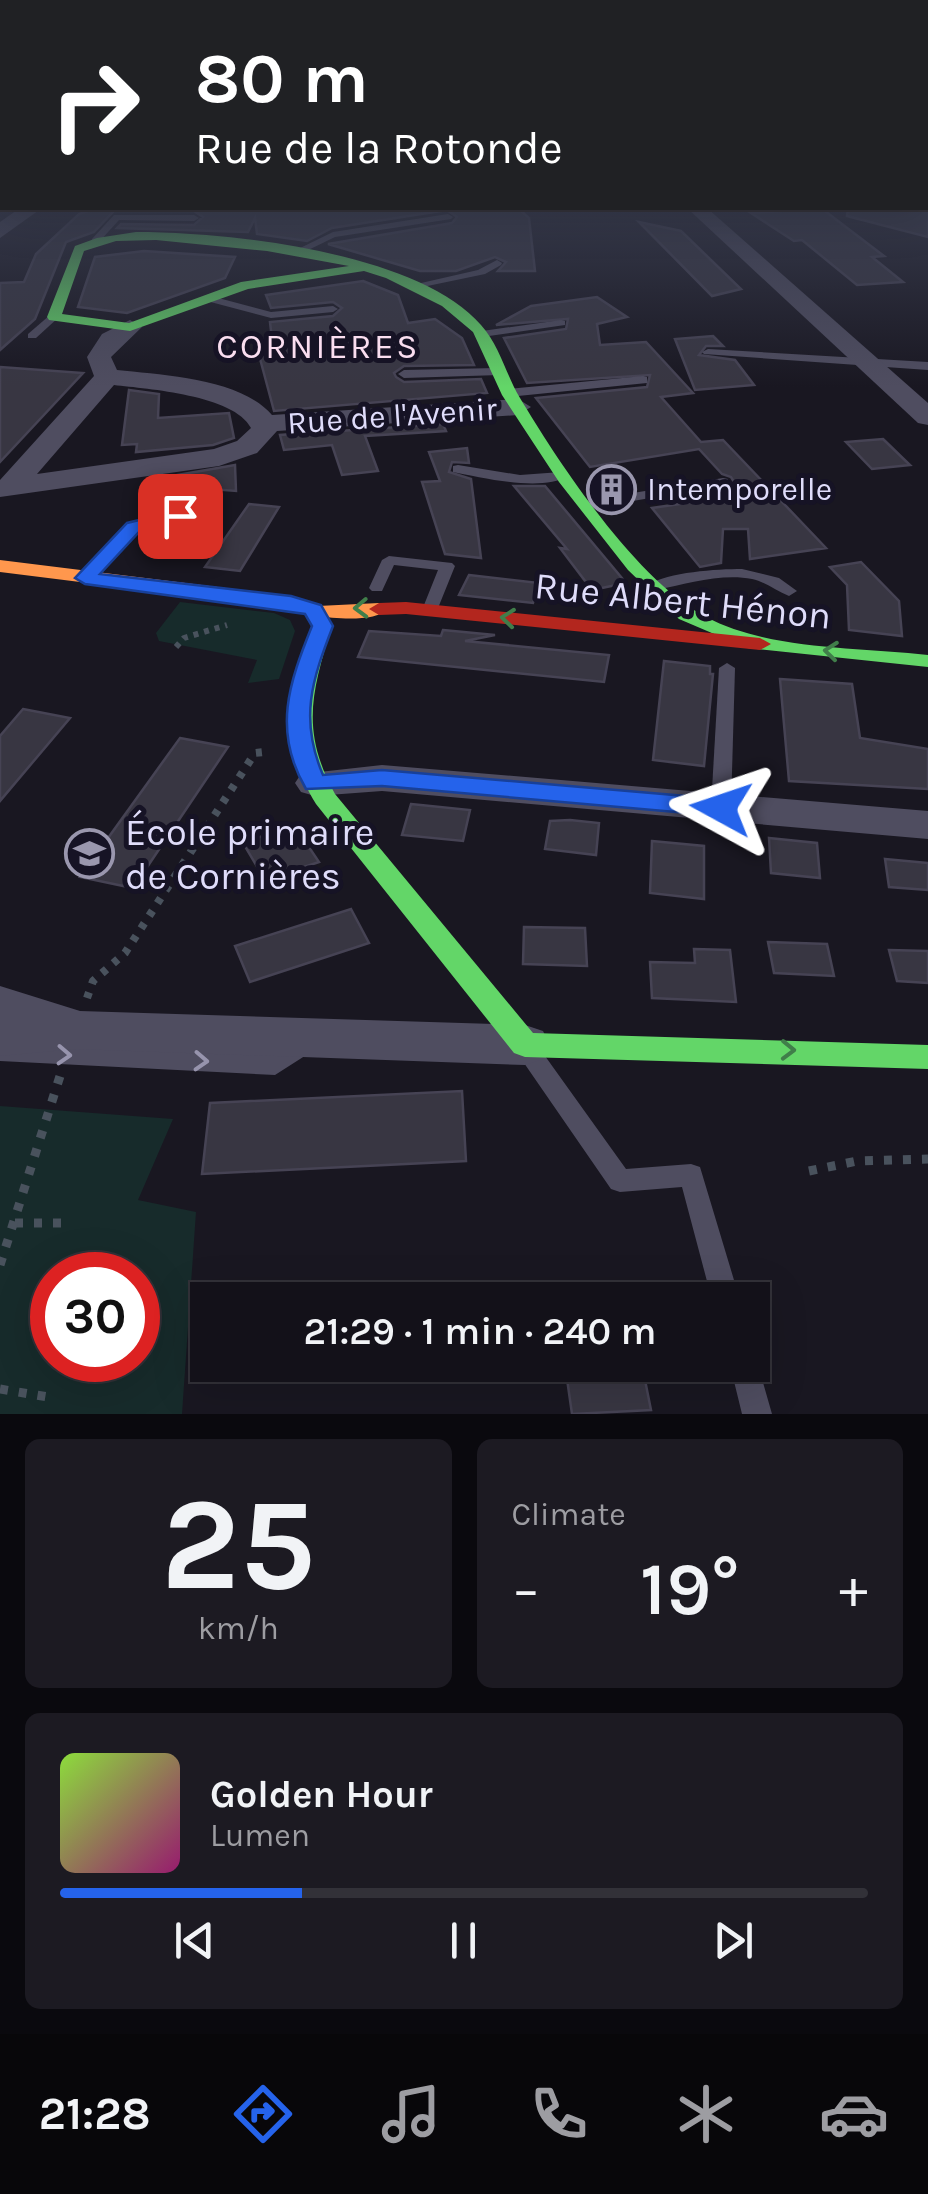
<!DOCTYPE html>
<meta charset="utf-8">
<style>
body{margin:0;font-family:Karla,sans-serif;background:#1c1a22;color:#f1f3f6;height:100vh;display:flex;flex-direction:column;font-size:38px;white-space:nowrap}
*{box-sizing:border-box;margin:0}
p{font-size:32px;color:#9d9da2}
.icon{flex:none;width:55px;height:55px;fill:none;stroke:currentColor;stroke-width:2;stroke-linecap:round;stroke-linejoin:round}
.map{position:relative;height:1414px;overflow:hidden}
.side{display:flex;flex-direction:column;gap:25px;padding:25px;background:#0a090e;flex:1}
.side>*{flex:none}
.top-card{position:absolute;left:0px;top:0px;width:930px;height:210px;box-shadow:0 10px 40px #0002,0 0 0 2px #323138;background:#202124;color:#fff;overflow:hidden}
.speed{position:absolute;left:30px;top:1252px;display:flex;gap:20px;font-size:50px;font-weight:700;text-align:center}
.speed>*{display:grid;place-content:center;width:130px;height:130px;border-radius:50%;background:#131119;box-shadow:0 10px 40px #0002,0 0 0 2px #323138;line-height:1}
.speed .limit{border:15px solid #d22;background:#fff;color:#111}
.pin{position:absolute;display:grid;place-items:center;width:85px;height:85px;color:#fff;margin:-42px;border-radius:20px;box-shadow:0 5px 15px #0006}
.me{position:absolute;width:110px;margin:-55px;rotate:275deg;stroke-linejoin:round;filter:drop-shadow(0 0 8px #0008)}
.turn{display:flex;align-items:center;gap:35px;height:210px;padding:0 30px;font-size:45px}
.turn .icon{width:130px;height:130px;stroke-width:2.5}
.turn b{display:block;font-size:70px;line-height:85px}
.big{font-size:75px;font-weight:600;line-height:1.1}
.side .card{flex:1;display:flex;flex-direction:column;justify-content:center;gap:15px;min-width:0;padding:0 35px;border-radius:15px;background:#1c1a22}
.side .dial{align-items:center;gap:0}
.dial b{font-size:130px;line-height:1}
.song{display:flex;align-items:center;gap:30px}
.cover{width:120px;height:120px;border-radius:15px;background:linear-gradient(135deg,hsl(90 70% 55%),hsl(320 70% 35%))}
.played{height:10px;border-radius:5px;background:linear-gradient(90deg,#2563eb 30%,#323138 30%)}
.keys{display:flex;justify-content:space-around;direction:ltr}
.heat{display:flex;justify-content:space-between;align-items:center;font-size:55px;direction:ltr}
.side .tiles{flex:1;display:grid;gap:25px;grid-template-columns:1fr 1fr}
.card:last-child{grid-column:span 2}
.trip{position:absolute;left:190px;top:1282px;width:580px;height:100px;border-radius:0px;background:#131119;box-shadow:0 10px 40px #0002,0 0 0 2px #323138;font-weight:600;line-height:100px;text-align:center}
.tabs{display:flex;height:160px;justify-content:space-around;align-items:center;background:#08070a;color:#9d9da2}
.tabs .icon{width:70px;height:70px}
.tabs .current{color:#2563eb}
.tabs b{font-size:45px;color:#f1f3f6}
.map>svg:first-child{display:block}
</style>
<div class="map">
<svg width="928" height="1414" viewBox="0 0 928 1414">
<rect width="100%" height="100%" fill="#191721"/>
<!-- green -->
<g fill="#172b2b" fill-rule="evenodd">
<path d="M180 602 274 613 290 620 295 631 279 679 248 683 257 660 159 641 156 633Z"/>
<path d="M0 1106 173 1119 138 1200 196 1212 182 1414H0ZM138 1275V1360H52V1275Z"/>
</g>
<!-- building -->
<g fill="#383642" stroke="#464354" stroke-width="2.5">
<path d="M97 208H518L529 218 535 271H498L506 262 495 257 456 271H420L328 244 452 223 457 217 447 210 332 228 307 241 257 234 255 218 248 232 117 228 121 224 194 225 203 217 194 211H114L94 232 66 242 35 319 0 350V283L24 282 36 254 79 214Z"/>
<path d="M821 208 884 256 872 257 903 282 857 285 802 240 794 241 751 213Z"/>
<path d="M848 208H928V237L847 216Z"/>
<path d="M639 222 681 231 741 289 712 296Z"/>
<path d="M144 251 235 257 225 278 127 313 78 307 95 257Z"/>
<path d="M363 281 398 295 408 323 435 319 462 338 474 365 404 366 394 373 396 377 404 382 481 379 487 393 274 411 255 340 272 339 270 322 333 316 342 308 333 302 271 308 266 295Z"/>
<path d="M597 297 627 317 597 324 600 345 646 342 693 393 661 397 701 442 723 440 826 548 750 559 748 529H723L721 563 700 567 652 508 742 495 731 477 722 474 699 449 590 467 536 398 647 387 650 375 527 383 504 338 566 329 568 319 496 325 531 306Z"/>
<path d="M713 336 723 346H706L699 355 735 360 754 385 695 390 675 339Z"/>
<path d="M0 367 83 373 0 462Z"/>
<path d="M129 390 159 394 158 418 229 413 234 438 213 445 136 452 137 444 122 445Z"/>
<path d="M443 424 446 431 365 436 378 471 342 475 332 445 284 450 280 435Z"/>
<path d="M883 439 910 465 872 469 846 442Z"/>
<path d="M467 448 469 463 452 462 449 472 471 479 481 558 445 554 422 482 440 481 429 452Z"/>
<path d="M235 465 236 491 185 487 181 495 147 494 155 479Z"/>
<path d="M514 486H545L626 583 592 590 560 548 567 549Z"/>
<path d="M249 504 279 507 240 571 205 567Z"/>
<path d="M861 562 899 601 902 636 849 630 847 585 830 567Z"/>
<path d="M469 575 539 583 533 603 459 595Z"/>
<path d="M443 630 495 635 465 641 609 655 604 682 358 657 369 631 441 636Z"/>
<path d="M664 661 710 666V674H713L704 766 653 760Z"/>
<path d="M780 679 852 684 860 738 928 749V789L789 781Z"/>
<path d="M23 709 70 718 0 801V736Z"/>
<path d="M180 738 228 747 133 888 80 877Z"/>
<path d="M411 804 470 810 463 841 402 835Z"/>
<path d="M570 820 599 823 596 855 545 849 550 821Z"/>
<path d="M294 825 319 862 265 880 243 843Z"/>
<path d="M769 838 817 843 820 878 771 873Z"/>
<path d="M652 841 704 846V899L650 893Z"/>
<path d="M885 859 928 863V890L889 887Z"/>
<path d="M351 909 369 943 250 982 235 946Z"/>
<path d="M524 927 585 928 587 966 523 964Z"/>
<path d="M768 942 827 944 834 976 774 973Z"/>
<path d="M694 949 730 950 736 1002 652 998 650 962 695 963Z"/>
<path d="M889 950 928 951V983L897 981Z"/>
<path d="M462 1091 466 1161 202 1174 210 1103Z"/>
<path d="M565 1365H642L651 1410 572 1414Z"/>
</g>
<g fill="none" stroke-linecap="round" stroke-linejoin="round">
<!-- path-far2 -->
<path stroke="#49525d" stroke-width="6" stroke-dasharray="5 6" stroke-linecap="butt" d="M176 647 184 638 227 625"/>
<!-- path-far1 -->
<path stroke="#49525d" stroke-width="8" stroke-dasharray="6 9" stroke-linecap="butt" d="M87 998 93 981 125 953 255 753 264 752"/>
<!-- path -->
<g stroke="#49525d" stroke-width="9" stroke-dasharray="8 11" stroke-linecap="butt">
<path d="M809 1171 857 1161 928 1159"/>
<path d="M15 1223H69"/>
<path d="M0 1265 60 1076"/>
<path d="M0 1389 48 1397"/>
</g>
<!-- lane -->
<g fill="#4f4d60" fill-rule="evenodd">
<path d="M448 214 453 217 451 219 335 237 302 253 294 251 333 232Z"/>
<path d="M114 215H194L199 218 194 221 119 220 98 243H92V239Z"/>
<path d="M497 260 502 263 501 265 485 274 413 289 408 286 478 270Z"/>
<path d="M207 295 271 312 333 306 338 309 333 312 271 318 203 300 202 298Z"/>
<path d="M50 315 59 317 36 338H28V334Z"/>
<path d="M561 320 565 321V325L482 337 476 334 482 331Z"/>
<path d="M708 349 928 362V370L704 354 702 352Z"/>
<path d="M496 368 500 369V375L404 378 398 374 404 370Z"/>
<path d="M643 376 647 377V383L508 397 502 393 508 389Z"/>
<path d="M458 465 520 475 561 472 568 476C542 492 483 478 453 472V466Z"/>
<path d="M723 478 728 479V485L585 509 578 505 585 501Z"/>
<path d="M180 512 187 516 185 519 139 530 90 581H80L77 578 129 524Z"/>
<path d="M389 556 452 563 455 566 436 613 430 615 422 610 438 570 394 565 382 591H372L369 588 382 560Z"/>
<path d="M742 569 779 578 797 591 789 596C776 591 766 582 752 579 721 573 687 584 656 590L648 585C668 572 717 569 742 569Z"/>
<path d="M727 663 735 668 731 807 728 811H714L711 807 719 668Z"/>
<path d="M303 1036 311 1038 315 1045 311 1052 275 1075 0 1061V1043L271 1055Z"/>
<path d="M532 1047 540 1049 626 1169 691 1164 700 1167 740 1300H712L682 1187 620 1192 611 1189 524 1063 520 1056 524 1049Z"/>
<path d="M752 1354 758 1365 772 1414H742L730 1365H752Z"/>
</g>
<!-- street -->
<g fill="#4f4d60" fill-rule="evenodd">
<path d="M20 208H42L0 238V222Z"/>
<path d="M687 208H707L928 403V425L918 423Z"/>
<path d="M130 320 142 327 111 357 117 370C163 375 240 378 272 415L518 399 531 407 518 415 277 431 257 453 219 466 0 497V480L94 376 87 357 102 334ZM114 385C148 389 234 395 251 428L237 441 214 449 37 474Z"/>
<path d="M382 765 928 811V839L382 791 315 796 301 792 295 783 301 774Z"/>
<path d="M0 986 80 1011 525 1025 543 1031 550 1045 543 1059 525 1065 75 1049 0 1056Z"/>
</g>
<!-- fast -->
<g fill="#63d668" fill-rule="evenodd">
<path d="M136 232C228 232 418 252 481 325 500 346 506 375 520 398 560 465 637 581 706 617 768 650 857 647 928 655V667L747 648 679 619 628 570 559 482 502 395 473 332 442 306 386 278 364 271 248 289 130 331 49 320 47 317 75 246 97 238ZM156 240 267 251 349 266 241 282 129 323 62 314 84 251 116 241Z"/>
<path d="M316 606 323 608 332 625C312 692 300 730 335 794L533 1033 928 1045V1069L525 1057 514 1053 316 804C275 737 289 694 312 625L306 612Z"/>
</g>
<!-- slow -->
<path fill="#ff974d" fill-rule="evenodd" d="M0 560 291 596 318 606 379 603 389 609C370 626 310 617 287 608L0 572Z"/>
<!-- jam -->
<path fill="#b3261e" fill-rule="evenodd" d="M406 602 760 638 771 644 760 650 406 614 379 615 369 609 379 603Z"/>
</g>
<!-- one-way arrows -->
<defs><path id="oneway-chevron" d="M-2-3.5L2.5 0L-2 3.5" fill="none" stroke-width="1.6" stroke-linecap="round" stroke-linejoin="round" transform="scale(2.5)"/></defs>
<g stroke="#407e4a">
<use href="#oneway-chevron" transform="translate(361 608) rotate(178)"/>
<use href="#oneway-chevron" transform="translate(508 618) rotate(-174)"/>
<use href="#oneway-chevron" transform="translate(831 651) rotate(-174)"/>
<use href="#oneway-chevron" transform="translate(788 1050) rotate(1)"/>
</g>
<g stroke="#9794ad">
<use href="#oneway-chevron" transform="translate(64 1055) rotate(3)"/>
<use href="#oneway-chevron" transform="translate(201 1061) rotate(3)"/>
</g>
<!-- sky -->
<linearGradient id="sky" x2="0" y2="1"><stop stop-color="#0e0d12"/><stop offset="0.49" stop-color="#383c4e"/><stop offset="1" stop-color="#383c4e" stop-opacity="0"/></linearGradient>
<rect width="928" height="387" fill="url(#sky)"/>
<!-- route -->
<path fill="#2563eb" stroke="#184099" stroke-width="2.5" d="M180 510 190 516 187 520 140 531 100 574 291 596 321 605 333 626C312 680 299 719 323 775L382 770 721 799 733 808 721 816 382 786 306 789C272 731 289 683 312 626L305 614 85 584 75 578 127 523Z"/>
<!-- icons -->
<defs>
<symbol id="building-ring" viewBox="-11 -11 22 22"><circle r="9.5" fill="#161325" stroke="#9a97ae" stroke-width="1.5"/><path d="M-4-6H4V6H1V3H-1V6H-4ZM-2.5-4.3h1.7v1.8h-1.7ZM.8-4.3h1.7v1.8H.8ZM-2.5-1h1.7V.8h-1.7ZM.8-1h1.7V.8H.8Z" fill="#9a97ae"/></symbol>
<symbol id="school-ring" viewBox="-11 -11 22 22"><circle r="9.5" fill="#161325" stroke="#9a97ae" stroke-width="1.5"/><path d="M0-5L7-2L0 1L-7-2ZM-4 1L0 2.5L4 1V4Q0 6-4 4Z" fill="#9a97ae"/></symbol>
</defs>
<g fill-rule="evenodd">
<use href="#building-ring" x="584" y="462" width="55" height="55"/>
<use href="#school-ring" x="62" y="826" width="55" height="55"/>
</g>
<g text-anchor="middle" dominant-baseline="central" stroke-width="10" stroke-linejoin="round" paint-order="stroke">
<!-- far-street labels -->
<g font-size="32" fill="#dfdcfa" stroke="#161325">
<text transform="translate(392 416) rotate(-4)">Rue de l'Avenir</text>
</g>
<!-- far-poi labels -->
<g font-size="32" fill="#dfdcfa" stroke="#161325" text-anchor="start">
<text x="647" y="489">Intemporelle</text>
</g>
<!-- far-quarter labels -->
<g font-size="35" letter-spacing="2.5" fill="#fadef0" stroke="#161325">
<text x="318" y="346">CORNIÈRES</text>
</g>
<!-- street labels -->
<g font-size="38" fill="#dfdcfa" stroke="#161325">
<text transform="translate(683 601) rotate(6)">Rue Albert Hénon</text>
</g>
<!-- poi labels -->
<g font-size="38" fill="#dfdcfa" stroke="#161325" text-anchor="start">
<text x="125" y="832">École primaire<tspan x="125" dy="44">de Cornières</tspan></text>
</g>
</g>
</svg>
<div class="speed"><div class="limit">30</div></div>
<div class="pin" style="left:180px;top:516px;background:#d93025"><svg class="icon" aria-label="arrive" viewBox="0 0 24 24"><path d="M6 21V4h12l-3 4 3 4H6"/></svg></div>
<svg class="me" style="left:721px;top:808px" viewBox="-20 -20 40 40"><path d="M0-17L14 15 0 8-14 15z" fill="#2563eb" stroke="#fff" stroke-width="4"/></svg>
<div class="trip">21:29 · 1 min · 240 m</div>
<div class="top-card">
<div class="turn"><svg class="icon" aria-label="right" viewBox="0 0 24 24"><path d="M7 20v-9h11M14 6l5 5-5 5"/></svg><div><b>80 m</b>Rue de la Rotonde</div></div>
</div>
</div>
<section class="side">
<div class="tiles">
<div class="card dial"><b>25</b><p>km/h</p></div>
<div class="card"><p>Climate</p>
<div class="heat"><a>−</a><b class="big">19°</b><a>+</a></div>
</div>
<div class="card">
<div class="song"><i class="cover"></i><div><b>Golden Hour</b><p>Lumen</p></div></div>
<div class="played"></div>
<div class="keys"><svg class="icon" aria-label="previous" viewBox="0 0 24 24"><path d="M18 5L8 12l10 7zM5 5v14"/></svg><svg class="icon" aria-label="pause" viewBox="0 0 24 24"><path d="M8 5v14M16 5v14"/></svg><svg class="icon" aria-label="next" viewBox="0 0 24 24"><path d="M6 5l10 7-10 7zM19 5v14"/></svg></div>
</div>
</div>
</section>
<nav class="tabs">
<b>21:28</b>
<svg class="icon current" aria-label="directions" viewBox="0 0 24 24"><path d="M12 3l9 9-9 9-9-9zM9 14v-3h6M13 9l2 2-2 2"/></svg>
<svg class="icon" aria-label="music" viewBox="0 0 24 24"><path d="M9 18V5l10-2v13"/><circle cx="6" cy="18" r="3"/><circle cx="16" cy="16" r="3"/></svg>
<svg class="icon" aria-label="phone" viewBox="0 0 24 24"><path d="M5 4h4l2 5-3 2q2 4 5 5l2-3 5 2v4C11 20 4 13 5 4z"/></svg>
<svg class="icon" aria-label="climate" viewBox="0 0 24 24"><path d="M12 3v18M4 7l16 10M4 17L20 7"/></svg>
<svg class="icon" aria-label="car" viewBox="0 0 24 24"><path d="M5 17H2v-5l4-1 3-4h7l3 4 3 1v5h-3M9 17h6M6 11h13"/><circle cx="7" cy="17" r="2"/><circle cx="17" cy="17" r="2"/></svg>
</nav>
